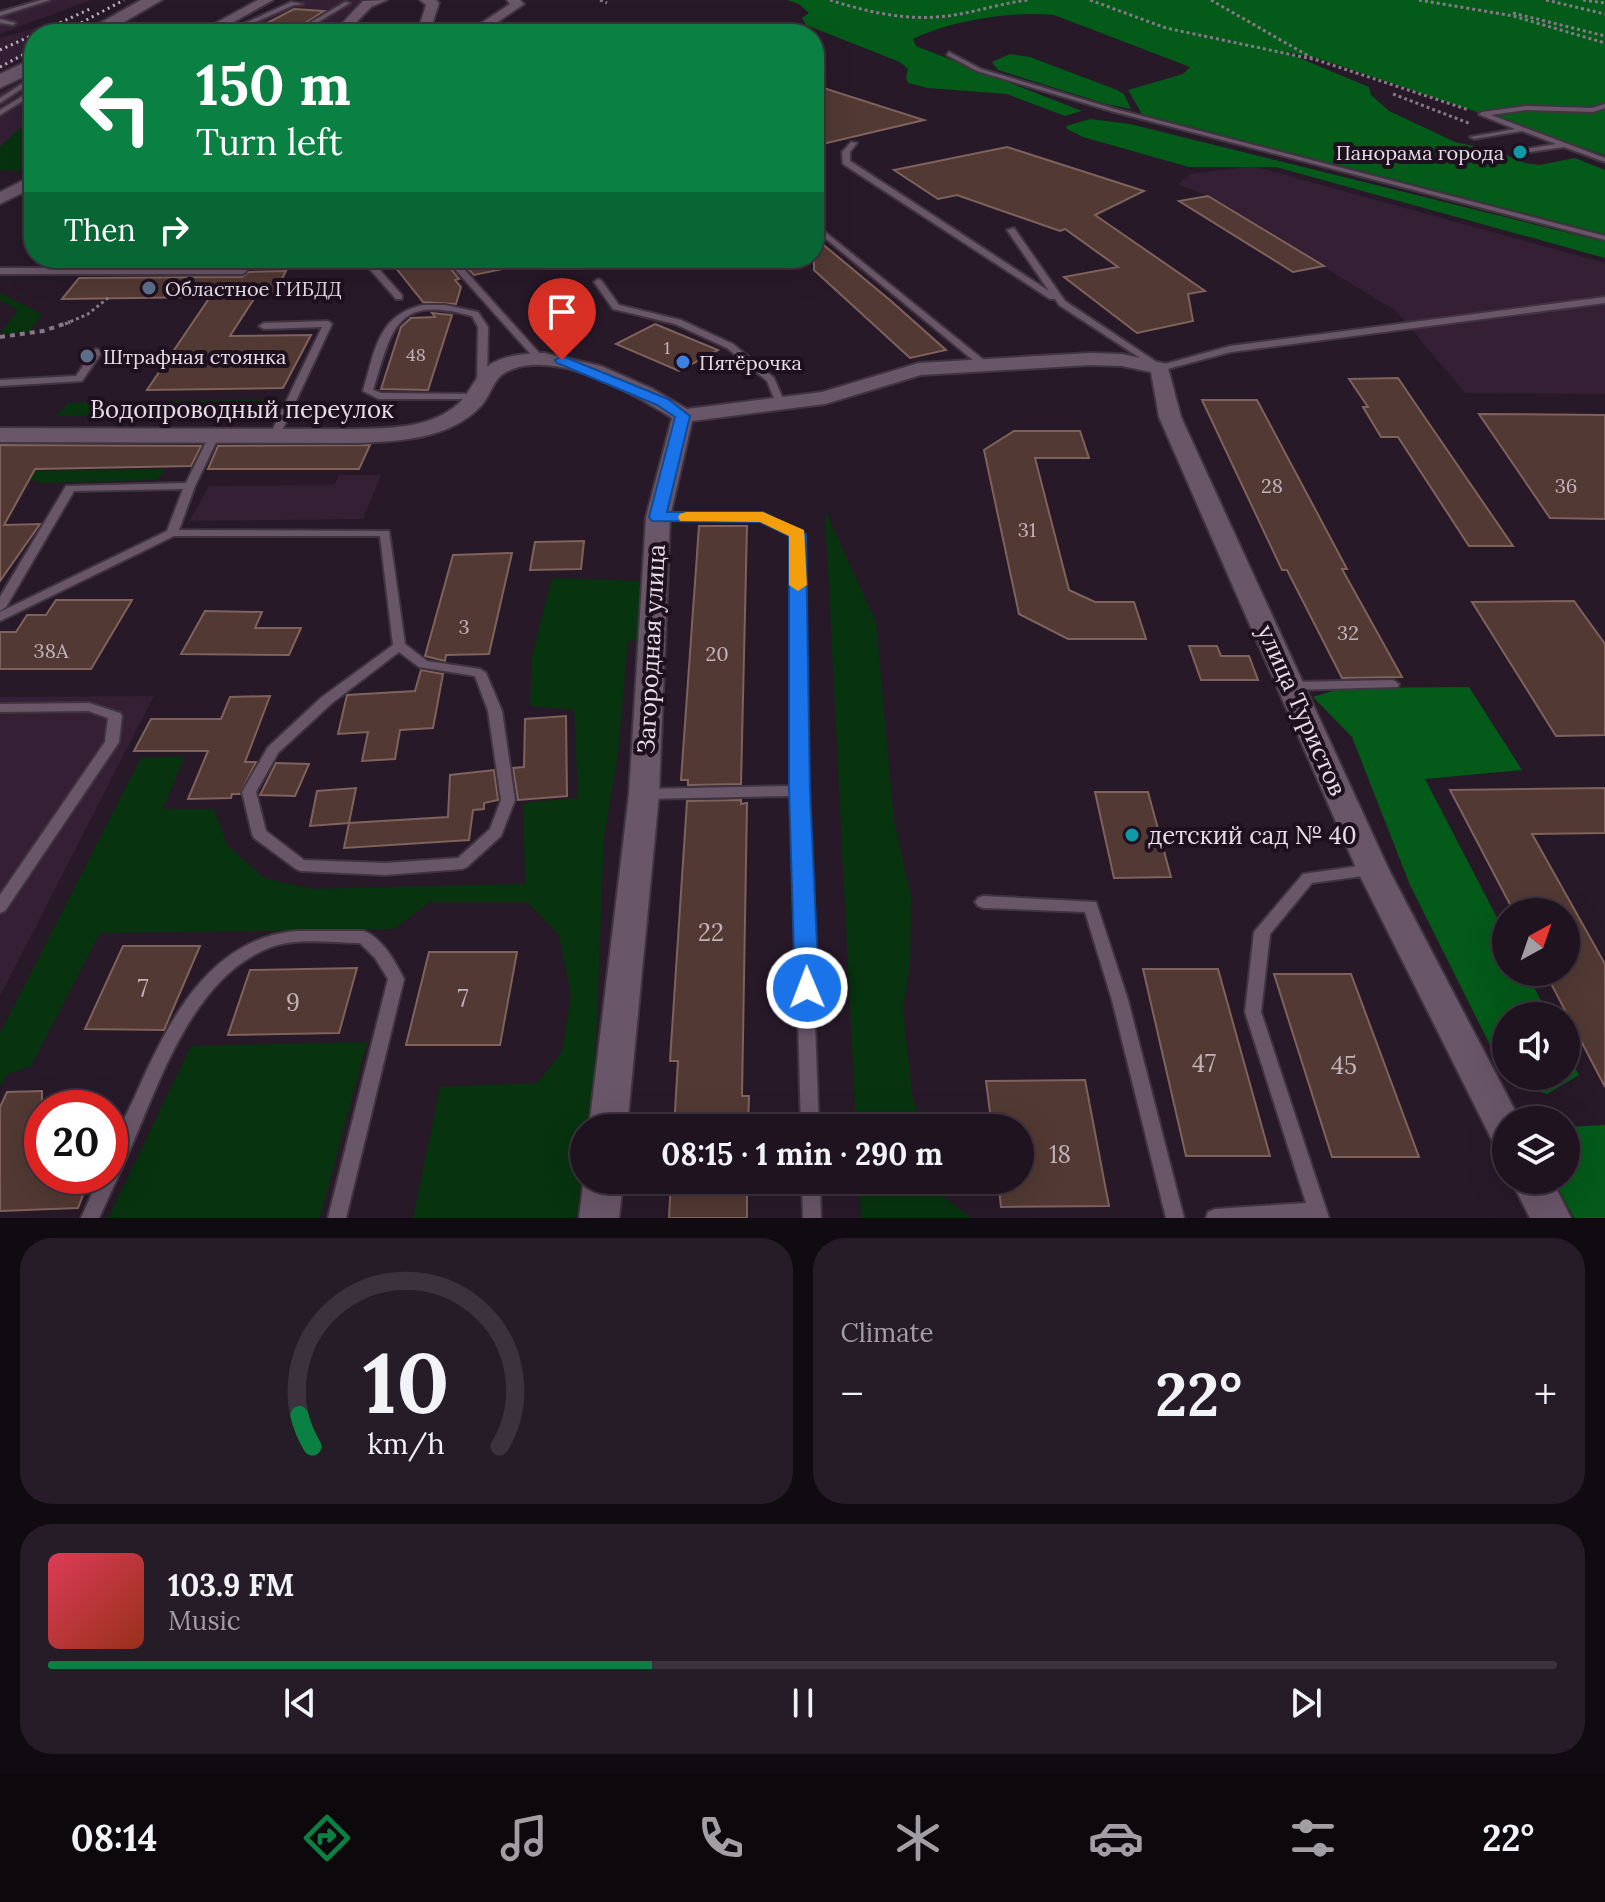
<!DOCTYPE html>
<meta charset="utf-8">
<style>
body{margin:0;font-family:Lora,serif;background:#261c28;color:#f1f3f6;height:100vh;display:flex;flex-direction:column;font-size:30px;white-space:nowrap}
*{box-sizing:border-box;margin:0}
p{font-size:26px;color:#a19ea4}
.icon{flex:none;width:44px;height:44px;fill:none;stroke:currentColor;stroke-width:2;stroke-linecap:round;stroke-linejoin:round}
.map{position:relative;height:1218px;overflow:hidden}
.drawer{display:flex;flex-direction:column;gap:20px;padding:20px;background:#100a11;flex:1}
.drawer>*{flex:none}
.hud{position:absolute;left:24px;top:24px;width:800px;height:244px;border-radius:32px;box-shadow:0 8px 32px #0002,0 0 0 2px #3c323d;background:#0b8043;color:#fff;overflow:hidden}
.needle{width:52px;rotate:40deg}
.tools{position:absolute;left:1492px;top:898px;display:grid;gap:16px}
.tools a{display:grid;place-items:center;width:88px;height:88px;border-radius:50%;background:#1e131f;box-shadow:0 8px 32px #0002,0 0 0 2px #3c323d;font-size:40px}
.speed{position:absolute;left:24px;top:1090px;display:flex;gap:16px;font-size:40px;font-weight:700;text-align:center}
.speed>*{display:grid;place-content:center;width:104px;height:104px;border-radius:50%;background:#1e131f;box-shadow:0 8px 32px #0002,0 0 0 2px #3c323d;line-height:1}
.speed .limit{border:12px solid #d22;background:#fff;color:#111}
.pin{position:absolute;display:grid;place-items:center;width:68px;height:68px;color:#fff;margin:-82px -34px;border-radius:50% 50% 50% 0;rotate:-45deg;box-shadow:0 0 8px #0007}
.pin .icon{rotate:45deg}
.me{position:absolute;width:88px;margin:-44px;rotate:359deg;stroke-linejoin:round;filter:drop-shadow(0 0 6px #0008)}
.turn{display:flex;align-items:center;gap:28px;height:168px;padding:0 40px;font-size:36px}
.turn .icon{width:104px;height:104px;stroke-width:2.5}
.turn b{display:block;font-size:56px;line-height:68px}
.then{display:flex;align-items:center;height:76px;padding:0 40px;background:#0003;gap:16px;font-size:30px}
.big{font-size:60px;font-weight:700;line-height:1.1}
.drawer .card{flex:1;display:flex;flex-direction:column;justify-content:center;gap:12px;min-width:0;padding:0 28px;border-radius:32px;background:#261c28}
.drawer .dial{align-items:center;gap:0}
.dial svg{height:208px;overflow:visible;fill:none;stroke:#3c323d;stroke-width:7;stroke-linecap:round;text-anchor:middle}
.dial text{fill:#f1f3f6;stroke:none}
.song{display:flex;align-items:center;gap:24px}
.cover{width:96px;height:96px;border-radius:12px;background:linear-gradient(135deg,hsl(350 70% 55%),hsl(10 70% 35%))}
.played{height:8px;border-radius:4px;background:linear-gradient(90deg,#0b8043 40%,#3c323d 40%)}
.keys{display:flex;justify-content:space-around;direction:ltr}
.heat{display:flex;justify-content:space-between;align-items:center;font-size:44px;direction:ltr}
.drawer .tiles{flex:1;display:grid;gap:20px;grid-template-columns:1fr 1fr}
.card:last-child{grid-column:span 2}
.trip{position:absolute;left:570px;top:1114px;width:464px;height:80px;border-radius:40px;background:#1e131f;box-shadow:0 8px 32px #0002,0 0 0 2px #3c323d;font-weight:700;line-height:80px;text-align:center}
.menu{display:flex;height:128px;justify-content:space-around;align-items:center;background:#0c080c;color:#a19ea4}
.menu .icon{width:56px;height:56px}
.menu .on{color:#0b8043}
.menu b{font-size:36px;color:#f1f3f6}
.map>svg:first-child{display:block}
</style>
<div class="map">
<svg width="1605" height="1218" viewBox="0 0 1605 1218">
<rect width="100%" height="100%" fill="#281929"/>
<!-- built -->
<g fill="#341f35">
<path d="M33 0H91L0 34V10Z"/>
<path d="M302 0H365L325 34H236Z"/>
<path d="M39 27 47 34H34V53L0 70V38Z"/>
<path d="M34 74V115L0 147V92Z"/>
<path d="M1253 166 1605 263V394L1465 393 1396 311 1208 196 1178 184 1190 174Z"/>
<path d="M339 475H381L363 519 189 521 209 486 334 485Z"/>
<path d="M154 696 0 996V697Z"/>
</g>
<!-- green -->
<g fill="#07330f">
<path d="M34 115V164L17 171 0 170V147Z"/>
<path d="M0 293 42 314 29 332 0 334 18 310 0 300Z"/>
<path d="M281 399 275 414 56 416 68 403Z"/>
<path d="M166 469 157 480 42 483 0 471Z"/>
<path d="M825 510 876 622 894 820 911 897 910 965 903 1008 912 1094 921 1128H856Z"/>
<path d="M552 578 642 581V640L628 641 618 753 604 837 593 1117 591 1128H584V1171L576 1218H413L440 1087 537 1083 562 1052 571 995 559 935 527 902H430L394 929 100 933 31 1066 6 1075 0 1087V1033L141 758 185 756 163 809H214L227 845 264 878 311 889 525 884 523 803 578 798 574 710 530 706 532 655Z"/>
<path d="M367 1042 320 1218H108L191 1046Z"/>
<path d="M859 1180H936L941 1195 972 1218H861Z"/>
</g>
<!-- forest -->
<g fill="#035a19">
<path d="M787 0H1605V155L1320 59 1283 51 1369 87 1371 95 1389 111 1455 142 1497 151 1525 163 1539 165 1575 158 1605 170V234L1142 114 1128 90 1183 74 1190 67 1054 15C1011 11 952 20 913 39L916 46 1082 111 1065 116 1007 94 928 88 908 83 906 77 908 69 900 62 806 25 802 18 809 13 799 4Z"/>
<path d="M1010 54 1030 57 1117 90 1124 94 1131 109 1106 104 998 70 992 62Z"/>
<path d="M1090 119 1130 124 1605 242V258L1276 167H1189L1083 137 1067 129 1066 126Z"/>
<path d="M1469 687 1522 770 1425 779 1506 935V972H1526L1549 1016H1506V1076H1566V1050L1579 1075 1547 1094 1508 1081 1410 885 1352 737 1313 697 1342 688Z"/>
<path d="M1605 1125V1218H1574L1554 1180H1566V1127Z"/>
</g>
<!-- building -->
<g fill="#523933" stroke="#7e625b" stroke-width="2">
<path d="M294 9 324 11 288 34H246Z"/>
<path d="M814 85 924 120 814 146Z"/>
<path d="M1007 147 1144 191 1095 215 1205 291 1188 294 1193 321 1137 333 1064 277 1118 267 1065 229 1060 231 957 195 938 199 894 170Z"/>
<path d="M1208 196 1324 266 1293 272 1179 201Z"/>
<path d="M814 237 891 301 946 350 910 358 814 270Z"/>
<path d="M167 258H234L229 265H162Z"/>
<path d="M388 258H442L459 279 455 280 461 287 456 304 423 302Z"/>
<path d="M458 258H511L512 267 474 275Z"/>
<path d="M286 271 274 294H257L230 336 311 335 283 388 147 390 210 297 62 299 79 278 242 277 249 272Z"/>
<path d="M432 313 452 315 428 390 381 389 401 327 411 318 435 317Z"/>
<path d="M655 324 718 350 679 371 616 344Z"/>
<path d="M1398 378 1417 406 1513 546H1469L1398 437H1381L1363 407H1368L1349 379Z"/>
<path d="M1202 400H1257L1347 569H1342L1402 677 1342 678 1287 570H1282Z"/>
<path d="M1479 414 1605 415V519L1550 518Z"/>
<path d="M1014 431H1080L1089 458H1035L1069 590 1095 602H1134L1146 639H1068L1019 614 984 450Z"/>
<path d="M0 445 201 446 191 466 35 469 4 525 40 524 0 581Z"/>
<path d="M370 445 359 469H208L218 446Z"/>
<path d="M699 526H747L741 784 688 785V780H681Z"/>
<path d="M584 541 581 569 530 570 535 542Z"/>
<path d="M512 553 489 654 446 655 445 661 425 656 453 555Z"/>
<path d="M56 600H132L91 669H0V632H16L27 615H46Z"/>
<path d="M1574 601 1605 644V735L1556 736 1472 602Z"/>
<path d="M205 611 262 612 255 628H301L289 655 181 654Z"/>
<path d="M1189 646H1217L1221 656H1249L1258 680H1201Z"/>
<path d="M421 670 443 674 433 728 400 730 395 759 362 761 368 732 338 734 347 695 415 691Z"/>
<path d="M270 696 245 762H256L240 794H232L231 798 188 799 208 751H134L151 719H221L230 697Z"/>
<path d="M566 716 567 796 518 800 513 768 524 767 525 719Z"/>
<path d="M276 763 309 764 295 796 260 795Z"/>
<path d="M494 770 498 800 484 803V809L473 810 469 840 344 848 349 823 448 817 450 775Z"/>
<path d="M356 788 349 823 310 826 317 791Z"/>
<path d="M1605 788V833L1532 834 1605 964V1087L1545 972H1566V912H1514L1450 790Z"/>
<path d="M1095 792H1148L1171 877 1114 878Z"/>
<path d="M741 800V804L747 803 742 1096H749L748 1128H674L678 1061H670L687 801Z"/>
<path d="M123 946H200L164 1030 85 1029Z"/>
<path d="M429 952H517L500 1045H406Z"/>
<path d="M357 968 339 1033 228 1035 250 970Z"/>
<path d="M1143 969H1218L1270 1156H1186Z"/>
<path d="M1274 974H1351L1419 1157H1332Z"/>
<path d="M1085 1080 1109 1206 1001 1207 998 1180H1020V1128H992L986 1081Z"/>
<path d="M42 1091V1176H90L78 1208 0 1211V1107L7 1092Z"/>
<path d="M671 1180H747V1218H669Z"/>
</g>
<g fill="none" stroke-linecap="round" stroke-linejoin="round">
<defs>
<g id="lane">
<path d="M41 0H50L0 16V12Z"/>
<path d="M291 2 303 4 294 5 229 34H221Z"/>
<path d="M345 2 350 3 298 34H291Z"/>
<path d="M0 19 16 23 13 25 0 23Z"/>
<path d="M120 28 122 31 117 34H110Z"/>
<path d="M143 28 148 29 140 34H133Z"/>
<path d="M949 52 981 69 1115 109 1605 236V240L1111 111 977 71 947 55Z"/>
<path d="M34 76V81L0 103V98Z"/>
<path d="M34 89V94L0 115V110Z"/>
<path d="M1605 104V108L1593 112 1526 110 1491 115 1605 158V162L1564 147 1517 154 1516 152 1520 150 1556 144 1522 131 1474 139 1470 137 1515 129 1480 115 1479 114 1482 112 1526 106 1592 108Z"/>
<path d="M851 142 857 143 850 152V161L1049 291 1007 230 1014 228 1065 301 1161 365 1230 346 1605 297V303L1231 352 1160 371 1059 305 1055 299H1050L843 164 842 152Z"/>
<path d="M814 223 985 361V365H979L814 229Z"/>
<path d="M94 258H106L78 268H240L247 258H255L245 273 242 274H0V268H78L74 266 75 264Z"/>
<path d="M360 258H369L402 295V299H396Z"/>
<path d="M445 258H454L541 355V359H535Z"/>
<path d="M598 279 601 280 619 305 681 320 733 344 774 378 786 406 781 409 778 408 767 381 727 348 675 324 613 309 594 282Z"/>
<path d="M423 305H445L478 312 488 327 487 384 482 387 477 384 478 327 472 316C395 294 392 329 373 390L381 393 478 394 483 397 481 399H379L363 391C375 352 377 315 423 305Z"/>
<path d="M328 321 332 324 280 435 279 437H271L270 435 322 327 264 329 259 326 264 323Z"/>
<path d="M97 349 102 352 82 381 0 386V380L76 376 94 350Z"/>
<path d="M215 431 220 434 195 486 179 530 389 531 405 644 427 661 480 669 486 673 502 711 515 800 501 836 467 867 462 869 385 875 301 871 296 869 254 838 252 834 242 792 268 747 322 697 393 645 380 536H174L0 621V612L167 531 183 489 74 491 6 607 0 611V597L66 486 186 483 210 434ZM399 652 419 667 475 676 488 711 501 800 490 829 458 858 385 863 304 860 266 831 256 792 278 753 332 703Z"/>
<path d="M658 514H763L804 534 806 791 819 1128H801L792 796 644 799 639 798 637 794 639 790 644 789 792 786V536L761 520 654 519 652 517Z"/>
<path d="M1393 680 1399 684 1398 687 1291 690 1285 686 1291 682Z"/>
<path d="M89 703 120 713 122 716 119 742 5 911 0 913V895L105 742 108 718 88 711 0 712V704Z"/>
<path d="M1373 864 1378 866 1380 870 1378 874 1312 883 1270 934 1261 1012 1329 1218H1206L1208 1212 1215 1209 1306 1203 1245 1012 1254 932 1303 874Z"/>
<path d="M983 896 1096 902 1128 1000 1184 1218H1166L1112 1000 1085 912 983 908 978 906 975 902 978 898Z"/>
<path d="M297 931H364C383 939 395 961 404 979L346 1218H328L388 979 375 958 360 943C332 943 296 937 269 948 194 977 161 1078 132 1145 121 1170 110 1194 99 1218H81L100 1176H110C110 1170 109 1163 110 1157 112 1141 129 1110 136 1094 168 1022 209 938 297 931Z"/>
<path d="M802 1180H820L821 1218H803Z"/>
</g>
<g id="street">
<path d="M258 0H273L212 34H196Z"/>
<path d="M387 0 371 7 345 34H332L363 1Z"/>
<path d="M420 0H436L439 3 429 34H417L426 5Z"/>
<path d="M507 0H520L524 4 480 34H465L510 4Z"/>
<path d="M34 175V187L0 204V192Z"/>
<path d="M544 353 601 366 651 388 687 409 822 392 919 363 1090 353 1122 354 1167 364 1181 417 1389 870 1520 1120H1506V1147L1493 1142 1357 870 1159 417 1151 372 1122 366 1090 365 921 375 825 404 692 421 670 517 659 794 627 1128H589L629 794 646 517 672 418C632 393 554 347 506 372 493 379 491 395 481 406 449 440 399 441 355 443L0 442V428L355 429C389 428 424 429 453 408 466 399 470 387 480 374 494 355 522 354 544 353Z"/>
<path d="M584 1179 623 1180 619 1218H579Z"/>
<path d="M1511 1180H1552L1571 1218H1530Z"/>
</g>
<g id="secondary">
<path d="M141 0H162L103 34H81Z"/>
<path d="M34 58V72L0 88V74Z"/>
</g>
</defs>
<!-- lane casing -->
<use href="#lane" stroke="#403440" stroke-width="4"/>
<!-- street casing -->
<use href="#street" stroke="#403440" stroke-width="4"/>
<!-- secondary casing -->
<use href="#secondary" stroke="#403440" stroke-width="4"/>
<!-- path-far1 -->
<g stroke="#867986" stroke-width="3" stroke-dasharray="3 3" stroke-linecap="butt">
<path d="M600 0 607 3"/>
<path d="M830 0C870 13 912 22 954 15 979 11 1003 3 1028 0"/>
<path d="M1090 0 1166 28 1317 60 1469 110"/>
<path d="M1211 0 1312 58"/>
<path d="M1419 0 1513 16 1605 43"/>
<path d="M1546 0 1605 14"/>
<path d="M1583 0 1605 3"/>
<path d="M1513 13 1605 36"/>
<path d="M1393 94 1471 124"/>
<path d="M65 324 88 314 108 298"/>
</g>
<!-- path -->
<g stroke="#867986" stroke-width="4" stroke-dasharray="5 5" stroke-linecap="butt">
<path d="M0 337 43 331 70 322"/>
<path d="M109 365 164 363"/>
</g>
<!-- lane -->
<use href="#lane" fill="#695669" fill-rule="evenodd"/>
<!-- street -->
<use href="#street" fill="#695669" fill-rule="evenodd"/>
<!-- secondary -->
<use href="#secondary" fill="#695669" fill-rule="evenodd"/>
<!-- rail -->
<g stroke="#c1b5c1" stroke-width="3" stroke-dasharray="2 4" stroke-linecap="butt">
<path d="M60 34 124 0"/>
<path d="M0 50 90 9"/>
<path d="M0 67 34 49"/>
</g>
</g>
<!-- route -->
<path fill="#1a73e8" stroke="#114b97" stroke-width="2" d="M562 356 668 399 690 416 667 512H763L806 534 810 791 819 988 815 995 807 998 798 995 795 988 789 791V536L760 522 652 521 649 517 675 417 657 405 557 363 555 360Z"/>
<!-- slow -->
<path fill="#f59e0b" d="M686 512H763L804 530 807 585 798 591 789 585V536L760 522 680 521 678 517 680 514Z"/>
<!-- markers -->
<g fill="#0f9aa8" stroke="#1f101f" stroke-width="3">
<circle cx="1520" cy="152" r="8"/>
<circle cx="1132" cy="835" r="8"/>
</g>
<g fill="#5c6f8a" stroke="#1f101f" stroke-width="3">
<circle cx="149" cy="288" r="8"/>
<circle cx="87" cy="356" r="8"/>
</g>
<circle fill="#3f7fe0" stroke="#1f101f" stroke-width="3" cx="683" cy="362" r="8"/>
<g text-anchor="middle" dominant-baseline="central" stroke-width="8" stroke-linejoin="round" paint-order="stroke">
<!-- far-number labels -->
<g font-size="18" fill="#c2b3ba">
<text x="667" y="347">1</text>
<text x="416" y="354">48</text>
</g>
<!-- far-poi labels -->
<g font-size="20" fill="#e7dce7" stroke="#1f101f" text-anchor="start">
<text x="1504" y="152" text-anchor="end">Панорама города</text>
<text x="165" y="288">Областное ГИБДД</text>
<text x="103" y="356">Штрафная стоянка</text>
<text x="699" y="362">Пятёрочка</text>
</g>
<!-- number labels -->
<g font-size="20" fill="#c2b3ba">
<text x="1272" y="485">28</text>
<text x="1566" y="485">36</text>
<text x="1027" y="529">31</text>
<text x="464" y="626">3</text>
<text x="1348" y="632">32</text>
<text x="51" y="650">38А</text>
<text x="717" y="653">20</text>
</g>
<!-- street labels -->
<g font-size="24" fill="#e7dce7" stroke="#1f101f">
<text x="242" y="409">Водопроводный переулок</text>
<text transform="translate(651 649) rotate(-87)">Загородная улица</text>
<text transform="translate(1302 710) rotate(66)">улица Туристов</text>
</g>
<!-- poi labels -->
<g font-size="24" fill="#e7dce7" stroke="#1f101f" text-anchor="start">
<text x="1148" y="835">детский сад № 40</text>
</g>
<!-- near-number labels -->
<g font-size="24" fill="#c2b3ba">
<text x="711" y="932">22</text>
<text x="143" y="988">7</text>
<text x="463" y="998">7</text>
<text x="293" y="1002">9</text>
<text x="1204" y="1063">47</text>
<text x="1344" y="1065">45</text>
<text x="1060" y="1154">18</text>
</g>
</g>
</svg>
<div class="tools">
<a><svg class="needle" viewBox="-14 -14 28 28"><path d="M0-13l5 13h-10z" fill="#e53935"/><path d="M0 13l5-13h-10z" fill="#a19ea4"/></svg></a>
<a><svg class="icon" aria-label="sound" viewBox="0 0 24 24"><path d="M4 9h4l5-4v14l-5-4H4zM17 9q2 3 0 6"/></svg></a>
<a><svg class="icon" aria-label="layers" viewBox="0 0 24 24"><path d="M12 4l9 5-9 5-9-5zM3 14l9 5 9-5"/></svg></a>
</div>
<div class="speed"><div class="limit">20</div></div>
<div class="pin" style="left:562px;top:360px;background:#d93025"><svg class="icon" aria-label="arrive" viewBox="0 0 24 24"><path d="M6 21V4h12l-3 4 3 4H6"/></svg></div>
<svg class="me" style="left:807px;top:988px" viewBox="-20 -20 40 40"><circle r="17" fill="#1a73e8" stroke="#fff" stroke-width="3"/><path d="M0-11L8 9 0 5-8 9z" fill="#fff"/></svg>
<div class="trip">08:15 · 1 min · 290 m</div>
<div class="hud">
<div class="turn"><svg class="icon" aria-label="left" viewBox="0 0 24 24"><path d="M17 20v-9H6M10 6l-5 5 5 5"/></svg><div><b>150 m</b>Turn left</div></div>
<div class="then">Then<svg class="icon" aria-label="right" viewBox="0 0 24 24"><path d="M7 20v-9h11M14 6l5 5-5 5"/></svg></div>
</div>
</div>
<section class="drawer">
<div class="tiles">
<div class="card dial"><svg viewBox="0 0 100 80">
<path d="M14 69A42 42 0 1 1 86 69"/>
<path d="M14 69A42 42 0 0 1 9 57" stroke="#0b8043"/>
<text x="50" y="56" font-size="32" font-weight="700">10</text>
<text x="50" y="72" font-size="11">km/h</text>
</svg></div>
<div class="card"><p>Climate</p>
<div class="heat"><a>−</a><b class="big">22°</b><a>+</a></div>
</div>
<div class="card">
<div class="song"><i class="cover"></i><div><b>103.9 FM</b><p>Music</p></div></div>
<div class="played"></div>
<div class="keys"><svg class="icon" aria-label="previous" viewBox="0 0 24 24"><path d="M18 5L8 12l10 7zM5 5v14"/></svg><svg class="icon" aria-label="pause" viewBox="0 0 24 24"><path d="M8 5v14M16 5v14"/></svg><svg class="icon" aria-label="next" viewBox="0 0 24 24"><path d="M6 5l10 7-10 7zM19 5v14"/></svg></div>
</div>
</div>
</section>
<nav class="menu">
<b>08:14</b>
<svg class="icon on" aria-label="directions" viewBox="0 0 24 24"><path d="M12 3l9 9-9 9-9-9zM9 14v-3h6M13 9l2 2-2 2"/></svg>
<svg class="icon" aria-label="music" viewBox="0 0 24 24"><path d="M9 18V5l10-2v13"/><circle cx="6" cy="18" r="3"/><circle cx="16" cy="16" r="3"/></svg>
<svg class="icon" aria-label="phone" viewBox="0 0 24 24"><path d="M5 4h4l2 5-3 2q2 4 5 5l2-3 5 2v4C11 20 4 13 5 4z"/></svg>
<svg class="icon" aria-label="climate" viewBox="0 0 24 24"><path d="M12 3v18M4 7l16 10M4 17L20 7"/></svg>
<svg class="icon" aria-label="car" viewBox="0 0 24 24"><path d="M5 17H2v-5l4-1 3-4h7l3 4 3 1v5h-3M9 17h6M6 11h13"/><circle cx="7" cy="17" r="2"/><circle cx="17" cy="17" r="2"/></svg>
<svg class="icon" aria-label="filters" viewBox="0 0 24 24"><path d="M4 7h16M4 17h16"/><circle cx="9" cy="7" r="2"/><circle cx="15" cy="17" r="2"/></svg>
<b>22°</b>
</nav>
